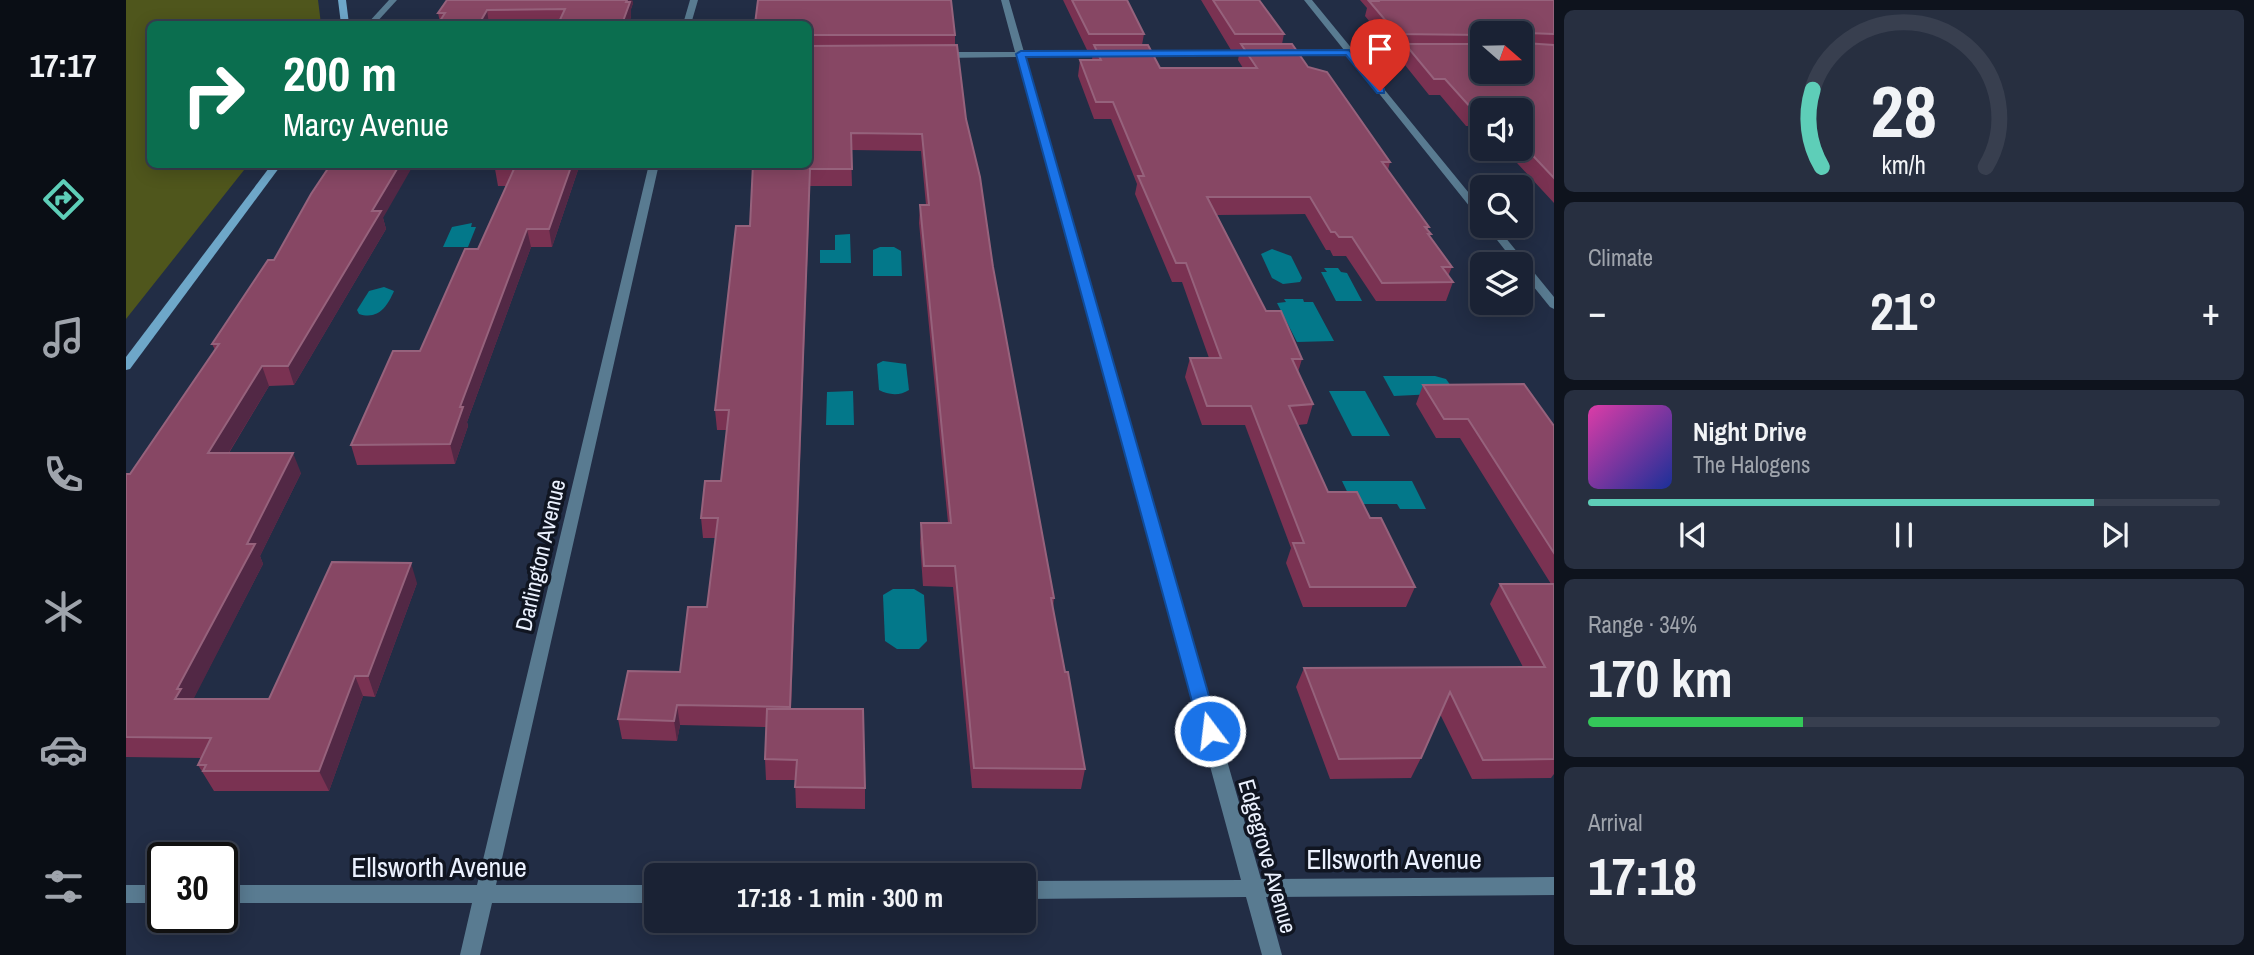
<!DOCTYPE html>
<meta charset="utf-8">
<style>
body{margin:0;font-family:"Archivo Narrow",sans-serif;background:#272f40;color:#f1f3f6;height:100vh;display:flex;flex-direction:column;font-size:26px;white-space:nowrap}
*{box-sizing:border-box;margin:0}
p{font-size:23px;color:#9fa4ac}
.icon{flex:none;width:38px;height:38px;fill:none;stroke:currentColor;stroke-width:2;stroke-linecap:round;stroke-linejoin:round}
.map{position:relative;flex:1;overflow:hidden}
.drawer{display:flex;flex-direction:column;gap:10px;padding:10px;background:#0e131d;width:700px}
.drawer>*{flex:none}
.banner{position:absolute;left:21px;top:21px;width:665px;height:147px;border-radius:10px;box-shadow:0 4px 18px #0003,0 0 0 2px #383f4f;background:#0b6e4f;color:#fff;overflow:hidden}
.needle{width:46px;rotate:110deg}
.fabs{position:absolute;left:1344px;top:21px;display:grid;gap:14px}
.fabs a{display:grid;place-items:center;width:63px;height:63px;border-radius:10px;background:#1a2234;box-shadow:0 4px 18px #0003,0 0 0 2px #383f4f;font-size:35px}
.speed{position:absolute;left:21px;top:842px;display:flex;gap:14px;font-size:35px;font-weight:700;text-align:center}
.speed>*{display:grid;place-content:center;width:91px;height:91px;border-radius:50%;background:#1a2234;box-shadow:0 4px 18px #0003,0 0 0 2px #383f4f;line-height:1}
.speed .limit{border:4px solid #111;border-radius:10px;background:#fff;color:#111}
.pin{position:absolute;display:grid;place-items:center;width:60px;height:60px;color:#fff;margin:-72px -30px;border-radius:50% 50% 50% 0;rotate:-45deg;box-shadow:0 0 7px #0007}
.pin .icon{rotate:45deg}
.me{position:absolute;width:77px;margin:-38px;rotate:345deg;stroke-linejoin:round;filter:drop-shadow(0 0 5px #0008)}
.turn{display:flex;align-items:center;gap:24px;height:147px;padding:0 21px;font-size:32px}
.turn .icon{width:91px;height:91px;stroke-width:2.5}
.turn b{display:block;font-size:49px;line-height:60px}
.big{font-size:52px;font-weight:700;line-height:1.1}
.drawer .widget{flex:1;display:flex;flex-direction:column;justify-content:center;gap:10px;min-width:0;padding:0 24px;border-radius:10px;background:#272f40}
.drawer .dial{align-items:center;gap:0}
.dial svg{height:182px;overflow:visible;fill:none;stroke:#383f4f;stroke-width:7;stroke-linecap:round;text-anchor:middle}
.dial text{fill:#f1f3f6;stroke:none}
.song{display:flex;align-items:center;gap:21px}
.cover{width:84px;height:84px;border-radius:10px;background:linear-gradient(135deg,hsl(320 70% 55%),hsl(230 70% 35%))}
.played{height:7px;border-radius:4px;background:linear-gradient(90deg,#5eceb8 80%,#383f4f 80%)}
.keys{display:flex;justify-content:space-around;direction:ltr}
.heat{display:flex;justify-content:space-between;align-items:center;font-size:38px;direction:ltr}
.charge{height:10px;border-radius:5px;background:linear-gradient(90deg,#34c759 34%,#383f4f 0)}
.trip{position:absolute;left:518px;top:863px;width:392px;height:70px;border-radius:10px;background:#1a2234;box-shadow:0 4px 18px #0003,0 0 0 2px #383f4f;font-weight:700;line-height:70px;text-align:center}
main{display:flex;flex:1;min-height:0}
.menu{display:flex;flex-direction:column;width:126px;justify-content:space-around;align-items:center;background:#0a0e15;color:#9fa4ac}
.menu .icon{width:49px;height:49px}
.menu .current{color:#5eceb8}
.menu b{font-size:32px;color:#f1f3f6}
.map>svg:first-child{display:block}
</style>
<main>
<nav class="menu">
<b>17:17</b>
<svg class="icon current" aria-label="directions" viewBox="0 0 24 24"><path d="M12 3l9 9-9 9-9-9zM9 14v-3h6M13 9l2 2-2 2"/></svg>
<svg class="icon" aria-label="music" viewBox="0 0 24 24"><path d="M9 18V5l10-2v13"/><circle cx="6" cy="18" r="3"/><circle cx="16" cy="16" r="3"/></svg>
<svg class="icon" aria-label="phone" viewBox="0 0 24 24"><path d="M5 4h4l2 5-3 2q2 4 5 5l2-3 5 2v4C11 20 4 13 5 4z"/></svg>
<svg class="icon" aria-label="climate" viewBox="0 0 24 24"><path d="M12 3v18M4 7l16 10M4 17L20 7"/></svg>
<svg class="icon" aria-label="car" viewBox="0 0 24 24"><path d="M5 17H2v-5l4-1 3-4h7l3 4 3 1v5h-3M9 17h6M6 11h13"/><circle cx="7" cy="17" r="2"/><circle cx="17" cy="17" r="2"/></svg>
<svg class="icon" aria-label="filters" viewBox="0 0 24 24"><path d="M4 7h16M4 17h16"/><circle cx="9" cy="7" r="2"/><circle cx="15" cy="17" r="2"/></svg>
</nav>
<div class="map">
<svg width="1428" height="955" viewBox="0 0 1428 955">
<rect width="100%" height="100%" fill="#222d45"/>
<!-- green -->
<path fill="#4f561c" d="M0 0H192L195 24H24V164L122 165 0 319Z"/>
<!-- water -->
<g fill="#03788a">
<path d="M346 223 345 227H350L342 247H317L326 227Z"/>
<path d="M724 234 725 263H694V250H709V235Z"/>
<path d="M754 247H768L775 251 776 276H747V250Z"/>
<path d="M1146 249 1165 256 1176 278 1174 282 1157 284 1146 278 1135 254Z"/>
<path d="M1198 268H1212L1215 272 1221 273 1236 301H1210L1195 272H1201Z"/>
<path d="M258 287 268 291C261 307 252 320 233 314L231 310 243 291Z"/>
<path d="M1158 299H1177L1178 302H1187L1208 341 1171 342 1151 303 1160 302Z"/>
<path d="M757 361 780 364 783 390C774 396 762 395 753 390L751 364Z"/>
<path d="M1257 376H1309L1320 379 1330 393 1268 396Z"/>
<path d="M727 391 728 425H700L701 392Z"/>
<path d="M1203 391H1239L1264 436H1226Z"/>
<path d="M1216 481H1286L1300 509H1274L1271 504H1227Z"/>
<path d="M767 589H788L798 595 801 641 793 649H771L759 641 757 595Z"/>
</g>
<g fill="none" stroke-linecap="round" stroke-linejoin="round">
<!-- street -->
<g fill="#597b91" fill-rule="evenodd">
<path d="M263 0H271L249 24H241Z"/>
<path d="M564 0H572L565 24H557Z"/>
<path d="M875 0H883L898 52 984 51 988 54 984 57H899L1135 879 1428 877V895L1140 897 1156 955H1136L1120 897 898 899V881L1115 880 891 57 815 58 811 55 815 52H889Z"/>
<path d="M1178 0H1186L1227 50 1298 51 1299 53 1295 56H1231L1356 209V218L1352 217 1223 56 1152 55 1151 53 1155 50H1218Z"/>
<path d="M1131 50 1135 53 1134 55 1008 57 1004 54 1008 51Z"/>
<path d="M523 164H533L370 885H530V903H366L354 955H334L346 903H96V885H351Z"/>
<path d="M1360 226H1370L1428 297V309L1424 307 1395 271V264H1390Z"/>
<rect x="0" y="885" width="37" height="18"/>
</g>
<!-- secondary -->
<g fill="#6ea7c9" fill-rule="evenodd">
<path d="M212 0H220L223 24H215Z"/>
<path d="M146 164H156L4 369 0 370V357Z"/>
</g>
</g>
<!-- wall -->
<g fill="#7a3252" fill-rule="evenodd">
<path d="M321 0H506L507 3 505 9V16L503 24H312L314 22 312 13Z"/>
<path d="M937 0H1001L1018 34 1016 45 1034 68H1117L1112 60 1114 50H1105L1075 0H1133L1158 34 1156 44 1182 67 1264 162 1262 170 1303 227 1301 230 1305 234 1304 236 1326 267 1322 276 1327 282 1320 301H1250L1220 256H1207L1204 250H1200L1179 214 1091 215 1140 311 1176 359 1172 372 1187 404 1181 424 1172 425 1202 492 1244 518 1289 587 1280 607H1177L1160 563 1165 548 1119 425H1076L1059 377 1064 358H1083L1056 282H1046L1009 194 1011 184 985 119H968L952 76 954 60H966L967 50H961Z"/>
<path d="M1234 0H1428V203L1380 151H1373L1371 149H1395V110H1356V130L1353 126H1340L1314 95H1303L1275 60 1278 49H1266L1239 16 1241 8ZM1356 33H1395L1356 72Z"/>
<path d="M682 24 829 35V45L840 119 928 598 927 609 959 769 955 789 846 788 827 587 797 586 794 543 795 523H822L793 223 794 205H800L795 151 725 150 726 186H684L665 709 739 788V809L670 808 669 780H640L639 759 640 727 554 725 551 741 496 739 492 719 554 672 581 607 590 538H577L575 518 595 481 601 430H591L589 410 624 226 682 164Z"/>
<path d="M371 164H454L426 247H405L341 422 342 426 329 464 231 465 225 445 294 351 352 249 380 186H372L369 169Z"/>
<path d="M257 218 260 229 168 385 143 386 103 453 175 473 134 556 137 564 67 699H143L291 583 249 697 237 696 203 791H88L72 765 75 758 0 757V474H4L89 350 86 344 148 260Z"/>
<path d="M1297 385 1428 426V774L1425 778 1346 779 1314 714 1295 758 1285 778 1204 779 1170 687 1178 668 1397 667 1364 604 1374 584H1425L1334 438H1310L1290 404Z"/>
</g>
<!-- shaded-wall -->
<g fill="#522845">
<path d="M501 0H506L507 3 505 9V16L503 24H496Z"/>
<path d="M361 10 363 24H353Z"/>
<path d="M274 164H288L257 218 260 229 168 385 162 366 246 211Z"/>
<path d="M446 164H454L426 247 423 229Z"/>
<path d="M684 169V186L664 727V707Z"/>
<path d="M401 229 405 247 341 422 342 426 329 464 324 444 334 407Z"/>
<path d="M136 366 143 386 91 472 82 453Z"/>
<path d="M167 453 175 473 134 556 137 564 64 706 49 699 51 689 121 544Z"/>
<path d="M285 563 291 583 249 697 242 676Z"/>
<path d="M229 676 237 696 203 791 193 771Z"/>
<path d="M551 705 554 725 551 741 548 721Z"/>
</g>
<!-- building -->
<g fill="#874764" stroke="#96627c" stroke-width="2">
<path d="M321 0H501L500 2H504L496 24H432L439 9 361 10 353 24H312L319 13H312Z"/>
<path d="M632 0H825L829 35H682V24H629Z"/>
<path d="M946 0H1001L1018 34H963Z"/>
<path d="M1087 0H1133L1158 34H1109Z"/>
<path d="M1251 0H1428V34L1401 33 1398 35 1399 43 1428 45V178L1395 143V110L1346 109 1319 79H1308L1279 44H1356V72H1395V33H1356V35L1271 34 1243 1H1252Z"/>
<path d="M1115 44H1166L1182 67 1201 72 1264 162H1256L1303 227H1299L1305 234H1302L1326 267H1316L1327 282 1256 283 1226 237H1213L1209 232H1205L1184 197H1081L1140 311H1155L1176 359H1166L1187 404 1163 406 1202 492H1231L1244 518H1255L1289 587H1184L1167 543H1178L1125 406H1081L1064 358H1095L1060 263H1050L1012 176H1018L987 102H970L954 60H975L968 45H1022L1034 68H1131Z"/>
<path d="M831 45 840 119 854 177 867 267 928 598H925L939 672H942L959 769 848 768 829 566H798L795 523H825L794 205H803L796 134 725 133 726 169H684L664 707 551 705 548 721 492 719 502 671 554 672 562 607H581L592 518H575L579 481H595L603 410H589L610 226H624L627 164H682V46Z"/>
<path d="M205 164H274L246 211H255L162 366H136L82 453H167L121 544H129L51 689H55L49 699H143L206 562 285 563 242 676H229L193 771H77L80 765H72L85 738 0 737V474H4L93 344H86L142 260H148L185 194Z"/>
<path d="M371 164H446L423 229H401L334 407H337L324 444 225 445 267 351H294L339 249H352L388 169H369Z"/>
<path d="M1398 384 1428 426V553L1342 419H1318L1297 385Z"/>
<path d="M1374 584H1428V759L1357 760 1324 692 1295 758 1213 759 1178 668 1419 667Z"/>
<path d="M641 709H737L739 788 669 787 671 760 639 759Z"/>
</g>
<!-- route -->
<path fill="#1a73e8" stroke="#114b97" stroke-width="2" d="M1223 50 1258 89V93H1251L1220 55 900 57 1093 731 1091 737 1084 739 1077 737 1074 731 890 54 895 51Z"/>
<g text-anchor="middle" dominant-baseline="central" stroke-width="7" stroke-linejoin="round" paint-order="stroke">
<!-- street labels -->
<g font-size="23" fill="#ebf1fe" stroke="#101521">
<text transform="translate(414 555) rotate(-77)">Darlington Avenue</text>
<text transform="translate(1142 856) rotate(74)">Edgegrove Avenue</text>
</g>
<!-- near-street labels -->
<g font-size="28" fill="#ebf1fe" stroke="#101521">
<text x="1268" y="859">Ellsworth Avenue</text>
<text x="313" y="867">Ellsworth Avenue</text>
</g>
</g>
</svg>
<div class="fabs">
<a><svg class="needle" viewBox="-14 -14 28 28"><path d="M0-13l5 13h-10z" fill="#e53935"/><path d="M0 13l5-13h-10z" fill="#9fa4ac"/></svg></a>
<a><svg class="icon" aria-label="sound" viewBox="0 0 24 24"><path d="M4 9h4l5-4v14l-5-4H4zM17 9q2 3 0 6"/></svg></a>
<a><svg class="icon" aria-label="search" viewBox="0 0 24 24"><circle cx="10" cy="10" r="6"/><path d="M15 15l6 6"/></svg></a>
<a><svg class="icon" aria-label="layers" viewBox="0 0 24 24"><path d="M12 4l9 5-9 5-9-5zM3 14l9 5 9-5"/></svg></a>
</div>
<div class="speed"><div class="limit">30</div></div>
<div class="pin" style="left:1254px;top:91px;background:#d93025"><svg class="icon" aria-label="arrive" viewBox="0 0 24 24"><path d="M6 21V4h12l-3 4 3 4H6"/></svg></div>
<svg class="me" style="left:1084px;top:731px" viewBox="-20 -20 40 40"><circle r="17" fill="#1a73e8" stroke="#fff" stroke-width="3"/><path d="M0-11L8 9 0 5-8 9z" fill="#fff"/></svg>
<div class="trip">17:18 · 1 min · 300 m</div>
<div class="banner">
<div class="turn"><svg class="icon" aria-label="right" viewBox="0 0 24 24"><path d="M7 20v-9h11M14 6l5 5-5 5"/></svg><div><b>200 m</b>Marcy Avenue</div></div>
</div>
</div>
<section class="drawer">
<div class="widget dial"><svg viewBox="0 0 100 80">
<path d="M14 69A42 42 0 1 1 86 69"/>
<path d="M14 69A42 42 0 0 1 10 35" stroke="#5eceb8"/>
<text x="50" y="56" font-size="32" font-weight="700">28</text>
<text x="50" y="72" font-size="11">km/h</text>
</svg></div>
<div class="widget"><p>Climate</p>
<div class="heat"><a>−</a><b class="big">21°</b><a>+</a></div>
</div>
<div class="widget">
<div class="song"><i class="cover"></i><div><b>Night Drive</b><p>The Halogens</p></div></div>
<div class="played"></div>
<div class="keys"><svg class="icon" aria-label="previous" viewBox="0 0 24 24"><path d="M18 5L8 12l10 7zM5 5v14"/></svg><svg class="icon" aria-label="pause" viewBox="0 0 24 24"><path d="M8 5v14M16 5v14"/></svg><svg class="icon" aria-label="next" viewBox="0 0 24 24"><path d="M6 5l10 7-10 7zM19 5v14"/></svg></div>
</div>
<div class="widget"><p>Range · 34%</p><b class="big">170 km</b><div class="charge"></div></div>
<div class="widget"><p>Arrival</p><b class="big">17:18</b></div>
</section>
</main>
